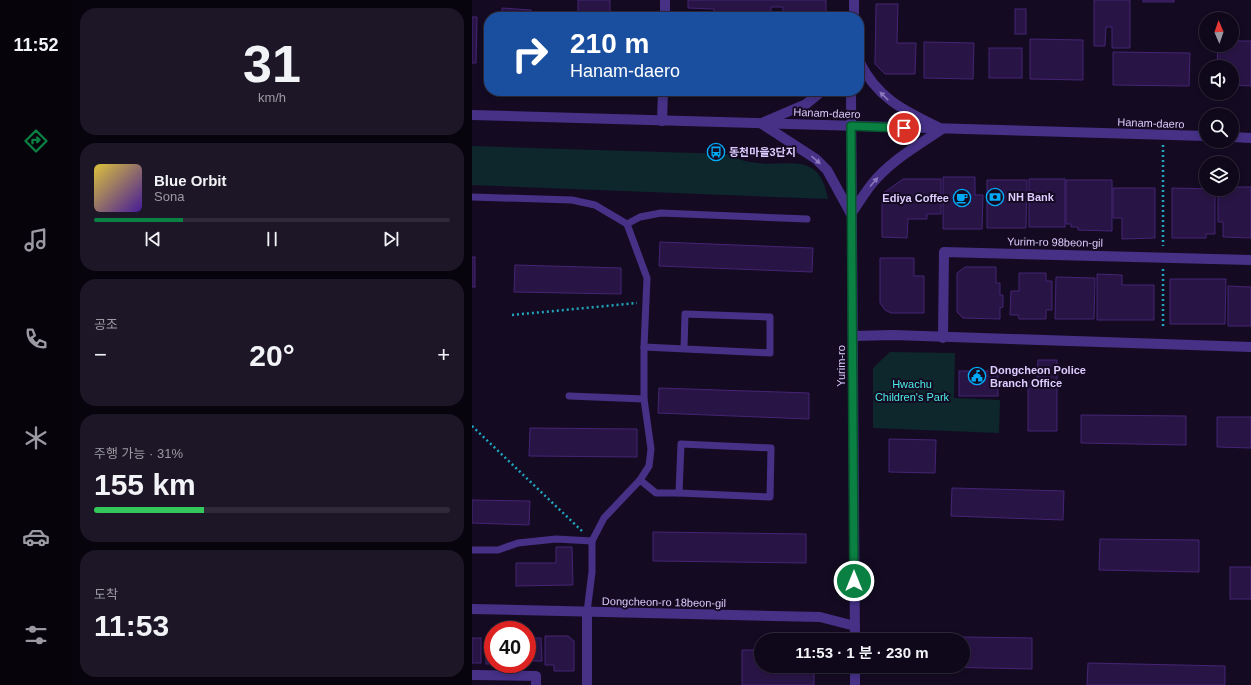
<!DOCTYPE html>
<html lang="ko">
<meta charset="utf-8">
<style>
body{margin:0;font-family:Arial,"Noto Sans KR",sans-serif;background:#1d1627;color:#f1f3f6;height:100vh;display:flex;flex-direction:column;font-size:15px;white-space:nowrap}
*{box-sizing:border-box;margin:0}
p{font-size:13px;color:#9b9aa2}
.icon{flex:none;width:22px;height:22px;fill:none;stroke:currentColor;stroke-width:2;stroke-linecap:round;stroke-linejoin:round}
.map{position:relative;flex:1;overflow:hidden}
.drawer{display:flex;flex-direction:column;gap:8px;padding:8px;background:#08040e;width:400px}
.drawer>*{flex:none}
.top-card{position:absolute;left:12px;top:12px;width:380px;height:84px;border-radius:16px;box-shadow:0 2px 6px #0003,0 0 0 1px #2f2939;background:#1a4fa0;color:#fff;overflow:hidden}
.needle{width:26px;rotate:358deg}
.buttons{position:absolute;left:727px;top:12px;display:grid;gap:8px}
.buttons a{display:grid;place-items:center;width:40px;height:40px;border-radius:50%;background:#0f081a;box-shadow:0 2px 6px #0003,0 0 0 1px #2f2939;font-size:20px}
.speed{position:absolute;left:12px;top:621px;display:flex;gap:8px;font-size:20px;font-weight:700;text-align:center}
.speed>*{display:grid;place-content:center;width:52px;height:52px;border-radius:50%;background:#0f081a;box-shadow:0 2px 6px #0003,0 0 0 1px #2f2939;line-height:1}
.speed .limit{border:6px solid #d22;background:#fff;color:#111}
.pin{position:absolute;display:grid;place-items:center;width:34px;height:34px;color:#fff;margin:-17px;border:2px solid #fff;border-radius:50%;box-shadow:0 1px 4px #0007}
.me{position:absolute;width:44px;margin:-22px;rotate:0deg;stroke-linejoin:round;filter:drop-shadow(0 0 3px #0008)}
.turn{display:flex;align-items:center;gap:14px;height:84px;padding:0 20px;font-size:18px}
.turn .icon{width:52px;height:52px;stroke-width:2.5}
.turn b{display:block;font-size:28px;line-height:34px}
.big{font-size:30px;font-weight:600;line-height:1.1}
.drawer .widget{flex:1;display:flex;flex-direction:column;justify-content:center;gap:6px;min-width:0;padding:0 14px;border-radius:16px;background:#1d1627}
.drawer .dial{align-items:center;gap:0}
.dial b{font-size:52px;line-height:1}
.song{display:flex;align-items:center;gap:12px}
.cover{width:48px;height:48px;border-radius:6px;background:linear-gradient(135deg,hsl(50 70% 55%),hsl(260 70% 35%))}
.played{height:4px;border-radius:2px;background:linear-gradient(90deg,#0b8043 25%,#2f2939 25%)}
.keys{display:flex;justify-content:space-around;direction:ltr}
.heat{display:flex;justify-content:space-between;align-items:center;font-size:22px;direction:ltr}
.charge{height:6px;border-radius:3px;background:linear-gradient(90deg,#34c759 31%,#2f2939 0)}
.trip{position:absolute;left:282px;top:633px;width:216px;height:40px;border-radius:20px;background:#0f081a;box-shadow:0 2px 6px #0003,0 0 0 1px #2f2939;font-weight:600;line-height:40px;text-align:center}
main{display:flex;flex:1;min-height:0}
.tabs{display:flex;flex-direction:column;width:72px;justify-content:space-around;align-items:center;background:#06030a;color:#9b9aa2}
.tabs .icon{width:28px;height:28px}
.tabs .selected{color:#0b8043}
.tabs b{font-size:18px;color:#f1f3f6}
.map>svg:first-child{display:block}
</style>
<main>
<nav class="tabs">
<b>11:52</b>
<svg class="icon selected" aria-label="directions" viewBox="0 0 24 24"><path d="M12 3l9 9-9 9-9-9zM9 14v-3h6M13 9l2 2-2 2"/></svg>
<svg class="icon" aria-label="music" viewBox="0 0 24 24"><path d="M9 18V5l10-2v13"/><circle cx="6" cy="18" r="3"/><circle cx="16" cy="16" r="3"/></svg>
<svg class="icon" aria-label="phone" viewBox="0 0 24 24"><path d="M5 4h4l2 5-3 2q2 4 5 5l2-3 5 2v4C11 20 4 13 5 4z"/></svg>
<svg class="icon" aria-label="climate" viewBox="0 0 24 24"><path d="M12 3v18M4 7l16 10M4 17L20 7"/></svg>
<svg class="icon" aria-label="car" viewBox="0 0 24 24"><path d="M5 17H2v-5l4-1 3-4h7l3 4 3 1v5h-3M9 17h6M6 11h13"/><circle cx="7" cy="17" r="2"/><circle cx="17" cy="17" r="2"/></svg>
<svg class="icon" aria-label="filters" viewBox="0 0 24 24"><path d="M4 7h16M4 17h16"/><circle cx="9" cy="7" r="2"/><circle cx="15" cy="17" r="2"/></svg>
</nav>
<section class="drawer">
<div class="widget dial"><b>31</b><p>km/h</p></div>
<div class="widget">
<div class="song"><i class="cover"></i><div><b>Blue Orbit</b><p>Sona</p></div></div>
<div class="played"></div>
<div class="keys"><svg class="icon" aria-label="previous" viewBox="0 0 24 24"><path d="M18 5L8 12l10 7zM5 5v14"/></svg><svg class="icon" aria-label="pause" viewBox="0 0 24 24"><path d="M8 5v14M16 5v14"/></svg><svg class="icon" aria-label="next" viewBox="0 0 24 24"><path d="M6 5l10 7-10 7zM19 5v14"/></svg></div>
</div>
<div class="widget"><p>공조</p>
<div class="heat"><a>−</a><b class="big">20°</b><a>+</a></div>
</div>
<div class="widget"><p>주행 가능 · 31%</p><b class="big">155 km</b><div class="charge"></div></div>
<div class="widget"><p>도착</p><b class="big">11:53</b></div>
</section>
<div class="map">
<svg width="779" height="685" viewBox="0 0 779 685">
<rect width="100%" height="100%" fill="#140b22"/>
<!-- green -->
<g fill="#0d272d">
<path d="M0 146 255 154C262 157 270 161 278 162 314 169 347 148 356 199L0 185Z"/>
<path d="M418 352 483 353 482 398 528 400 527 433 401 428V368Z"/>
</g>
<!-- building -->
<g fill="#291545" stroke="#452474">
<rect x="106" y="0" width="32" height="17"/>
<path d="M216 0H354V13H311V7H299V17L242 16V9L216 8Z"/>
<path d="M622 0H658V48H640V27H634L633 46H622Z"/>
<rect x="671" y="0" width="31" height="2"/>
<path d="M404 4H426L425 43H444L443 74H413L403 64Z"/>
<path d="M30 8 59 10V17H30Z"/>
<rect x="543" y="9" width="11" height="25"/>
<path d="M0 17H5L4 63H0Z"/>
<path d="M558 39 611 40V80L558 79Z"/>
<path d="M760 41H779V86L760 85V67H745L746 45H760Z"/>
<path d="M452 42 502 43 501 79 452 78Z"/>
<rect x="517" y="48" width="33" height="30"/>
<path d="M641 52 718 53 717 86 641 85Z"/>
<path d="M471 177H503V195H511L510 229H471Z"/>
<path d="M431 179H469V214H455V219H436L435 238 410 237V194Z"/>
<rect x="557" y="179" width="36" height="48"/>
<path d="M515 180H555L554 228H515Z"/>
<path d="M594 180H640V231L606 230V227H599V224H594Z"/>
<path d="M760 187H779V238L751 237V222H746V189H760Z"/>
<path d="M641 188H683V238L650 239V218H641Z"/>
<path d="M700 188 743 189V234H734V238H700Z"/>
<path d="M188 242 341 248 340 272 187 266Z"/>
<rect x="0" y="257" width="3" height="30"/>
<path d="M408 258H442V276H452V313H419L413 310 408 303Z"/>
<path d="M43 265 149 268V294L42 292Z"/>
<path d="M493 267H524V283H528V295H531V307L528 308V319L491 318 485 312V273Z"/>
<path d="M547 273H574V281H580V310H574V319H547L546 315H538L539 291H547Z"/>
<path d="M625 274 650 275V285H682V320H625Z"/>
<path d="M584 277 623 278 622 319H583Z"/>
<path d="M698 279H754L753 324H698Z"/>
<path d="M756 286 779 287V326H756Z"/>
<path d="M566 360H585V431H556V381L565 382Z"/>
<rect x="487" y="371" width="39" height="25"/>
<path d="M187 388 337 393V419L186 413Z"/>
<path d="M609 415 714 416V445L609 443Z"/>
<path d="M745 417H779V448L745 447Z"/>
<path d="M58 428 165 429V457L57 456Z"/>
<path d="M417 439 464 440 463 473 417 472Z"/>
<path d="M480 488 592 491 591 520 479 516Z"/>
<path d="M0 500 58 501 57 525 0 523Z"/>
<path d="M181 532 334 534V563L181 561Z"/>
<path d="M628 539 727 540V572L627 570Z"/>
<path d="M84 547H100L101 585 44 586V563H84Z"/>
<rect x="758" y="567" width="21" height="32"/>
<path d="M73 636H96L102 641V671H82V665H73Z"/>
<path d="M423 636 560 638V669L423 666H491V640H423Z"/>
<rect x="14" y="637" width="7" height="27"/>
<rect x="0" y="638" width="9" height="25"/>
<path d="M55 638H69L70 661H55Z"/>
<path d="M270 650H289V666H342V685H270Z"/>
<path d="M616 663 753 666V685H615Z"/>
</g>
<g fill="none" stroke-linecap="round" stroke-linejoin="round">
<!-- path -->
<g stroke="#20a7bf" stroke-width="2.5" stroke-dasharray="2 3" stroke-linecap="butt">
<path d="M691 145V246"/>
<path d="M691 269V329"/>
<path d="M40 315 165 303"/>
<path d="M0 426 110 531"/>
</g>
<!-- service -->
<g stroke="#463187" stroke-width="7">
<path d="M0 197 100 200 123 205 155 224 175 278 172 347V399L179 449 177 466 168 480 132 518 120 541V572L115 612"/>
<path d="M155 224 168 217 189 213 335 219"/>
<path d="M172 347 298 353V317L213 314 212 349"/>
<path d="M97 396 172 399"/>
<path d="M209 444 299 448 298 497 207 493Z"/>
<path d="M168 480 184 493H207"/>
<path d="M0 550H26L46 543 84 539 120 541"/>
</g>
<!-- minor -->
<g stroke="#463187" stroke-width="10">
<path d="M193 17V0"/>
<path d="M190 121 191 91"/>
<path d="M381 336 421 335 779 347"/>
<path d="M471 338 472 252 779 260"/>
<path d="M0 609 348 617 383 626"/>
<path d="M0 675 64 676V685"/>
<path d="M115 685V612"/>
</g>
<!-- tertiary -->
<g stroke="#463187" stroke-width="10">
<path d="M382 17V0"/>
<path d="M387 61C405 98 431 110 466 127"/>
<path d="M379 91 383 640"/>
<path d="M0 115 734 136"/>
<path d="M292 122 334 104 350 91"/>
<path d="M290 124 344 159 355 170 378 212"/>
<path d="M760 137 779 138"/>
<path d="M379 214C386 204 392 194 399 185 418 161 445 146 470 129"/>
<path d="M383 666V685"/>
</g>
</g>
<!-- one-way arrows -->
<defs><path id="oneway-solid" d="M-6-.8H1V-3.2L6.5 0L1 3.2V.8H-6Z"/></defs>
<g fill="#8a77bd">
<use href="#oneway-solid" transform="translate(412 96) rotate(-136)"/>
<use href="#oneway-solid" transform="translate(344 160) rotate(40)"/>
<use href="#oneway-solid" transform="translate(402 182) rotate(-49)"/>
</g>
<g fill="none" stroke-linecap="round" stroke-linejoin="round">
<defs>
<path id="route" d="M382 581 379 126 432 128"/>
</defs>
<!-- route casing -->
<use href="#route" stroke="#07532c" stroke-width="10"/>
<!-- route -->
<use href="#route" stroke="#0b8043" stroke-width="7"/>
</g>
<!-- icons -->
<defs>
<symbol id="bus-ring" viewBox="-11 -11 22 22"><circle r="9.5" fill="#140b22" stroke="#00aaf7" stroke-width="1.5"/><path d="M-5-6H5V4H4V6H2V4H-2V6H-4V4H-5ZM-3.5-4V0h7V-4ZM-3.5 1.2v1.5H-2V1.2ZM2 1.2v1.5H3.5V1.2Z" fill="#00aaf7"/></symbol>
<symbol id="bank-ring" viewBox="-11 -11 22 22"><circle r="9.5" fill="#140b22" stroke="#00aaf7" stroke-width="1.5"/><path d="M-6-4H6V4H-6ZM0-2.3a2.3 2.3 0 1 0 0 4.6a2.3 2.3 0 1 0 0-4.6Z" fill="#00aaf7"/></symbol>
<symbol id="cafe-ring" viewBox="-11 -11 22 22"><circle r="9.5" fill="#140b22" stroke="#00aaf7" stroke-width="1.5"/><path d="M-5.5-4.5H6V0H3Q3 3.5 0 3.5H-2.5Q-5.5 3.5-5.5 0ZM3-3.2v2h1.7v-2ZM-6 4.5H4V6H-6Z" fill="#00aaf7"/></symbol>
<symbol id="civic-ring" viewBox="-11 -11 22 22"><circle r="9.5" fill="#140b22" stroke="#00aaf7" stroke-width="1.5"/><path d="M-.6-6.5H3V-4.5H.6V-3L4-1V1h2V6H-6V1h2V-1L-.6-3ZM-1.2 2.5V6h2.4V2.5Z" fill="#00aaf7"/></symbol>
</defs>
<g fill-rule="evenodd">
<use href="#bus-ring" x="234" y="142" width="20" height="20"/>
<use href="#bank-ring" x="513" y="187" width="20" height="20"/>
<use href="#cafe-ring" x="480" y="188" width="20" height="20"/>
<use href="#civic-ring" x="495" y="366" width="20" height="20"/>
</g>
<g text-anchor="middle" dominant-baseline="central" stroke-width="4" stroke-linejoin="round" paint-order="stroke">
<!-- street labels -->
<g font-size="11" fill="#dcf" stroke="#140b22">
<text transform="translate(355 113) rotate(2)">Hanam-daero</text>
<text transform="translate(679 123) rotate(2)">Hanam-daero</text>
<text transform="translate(583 242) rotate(1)">Yurim-ro 98beon-gil</text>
<text transform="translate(369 366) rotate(-90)">Yurim-ro</text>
<text transform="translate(192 602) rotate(1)">Dongcheon-ro 18beon-gil</text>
</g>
<!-- poi labels -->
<g font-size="11" font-weight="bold" fill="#dcf" stroke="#140b22" text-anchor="start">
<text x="257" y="152">동천마을3단지</text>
<text x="536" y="197">NH Bank</text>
<text x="477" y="198" text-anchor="end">Ediya Coffee</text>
<text x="518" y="370">Dongcheon Police<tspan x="518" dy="13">Branch Office</tspan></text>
</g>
<!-- park labels -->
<g font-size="11" fill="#4bece6" stroke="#140b22">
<text x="440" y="384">Hwachu<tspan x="440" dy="13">Children's Park</tspan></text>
</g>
</g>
</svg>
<div class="buttons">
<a><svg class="needle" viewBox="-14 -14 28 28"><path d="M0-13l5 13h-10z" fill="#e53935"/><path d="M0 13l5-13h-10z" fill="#9b9aa2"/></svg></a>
<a><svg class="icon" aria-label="sound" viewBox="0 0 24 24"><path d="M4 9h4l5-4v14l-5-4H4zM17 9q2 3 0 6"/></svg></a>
<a><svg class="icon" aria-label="search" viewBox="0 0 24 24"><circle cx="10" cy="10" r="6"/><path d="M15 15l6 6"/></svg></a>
<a><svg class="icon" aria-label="layers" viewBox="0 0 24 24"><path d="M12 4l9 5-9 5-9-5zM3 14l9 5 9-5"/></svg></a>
</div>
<div class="speed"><div class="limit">40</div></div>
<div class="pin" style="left:432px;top:128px;background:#d93025"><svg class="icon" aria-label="arrive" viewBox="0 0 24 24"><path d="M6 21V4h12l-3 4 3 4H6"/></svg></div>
<svg class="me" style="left:382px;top:581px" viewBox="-20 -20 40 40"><circle r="17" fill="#0b8043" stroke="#fff" stroke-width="3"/><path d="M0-11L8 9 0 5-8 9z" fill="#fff"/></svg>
<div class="trip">11:53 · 1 분 · 230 m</div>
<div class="top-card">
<div class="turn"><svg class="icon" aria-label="right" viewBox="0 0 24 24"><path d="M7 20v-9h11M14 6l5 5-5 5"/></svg><div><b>210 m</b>Hanam-daero</div></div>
</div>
</div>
</main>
